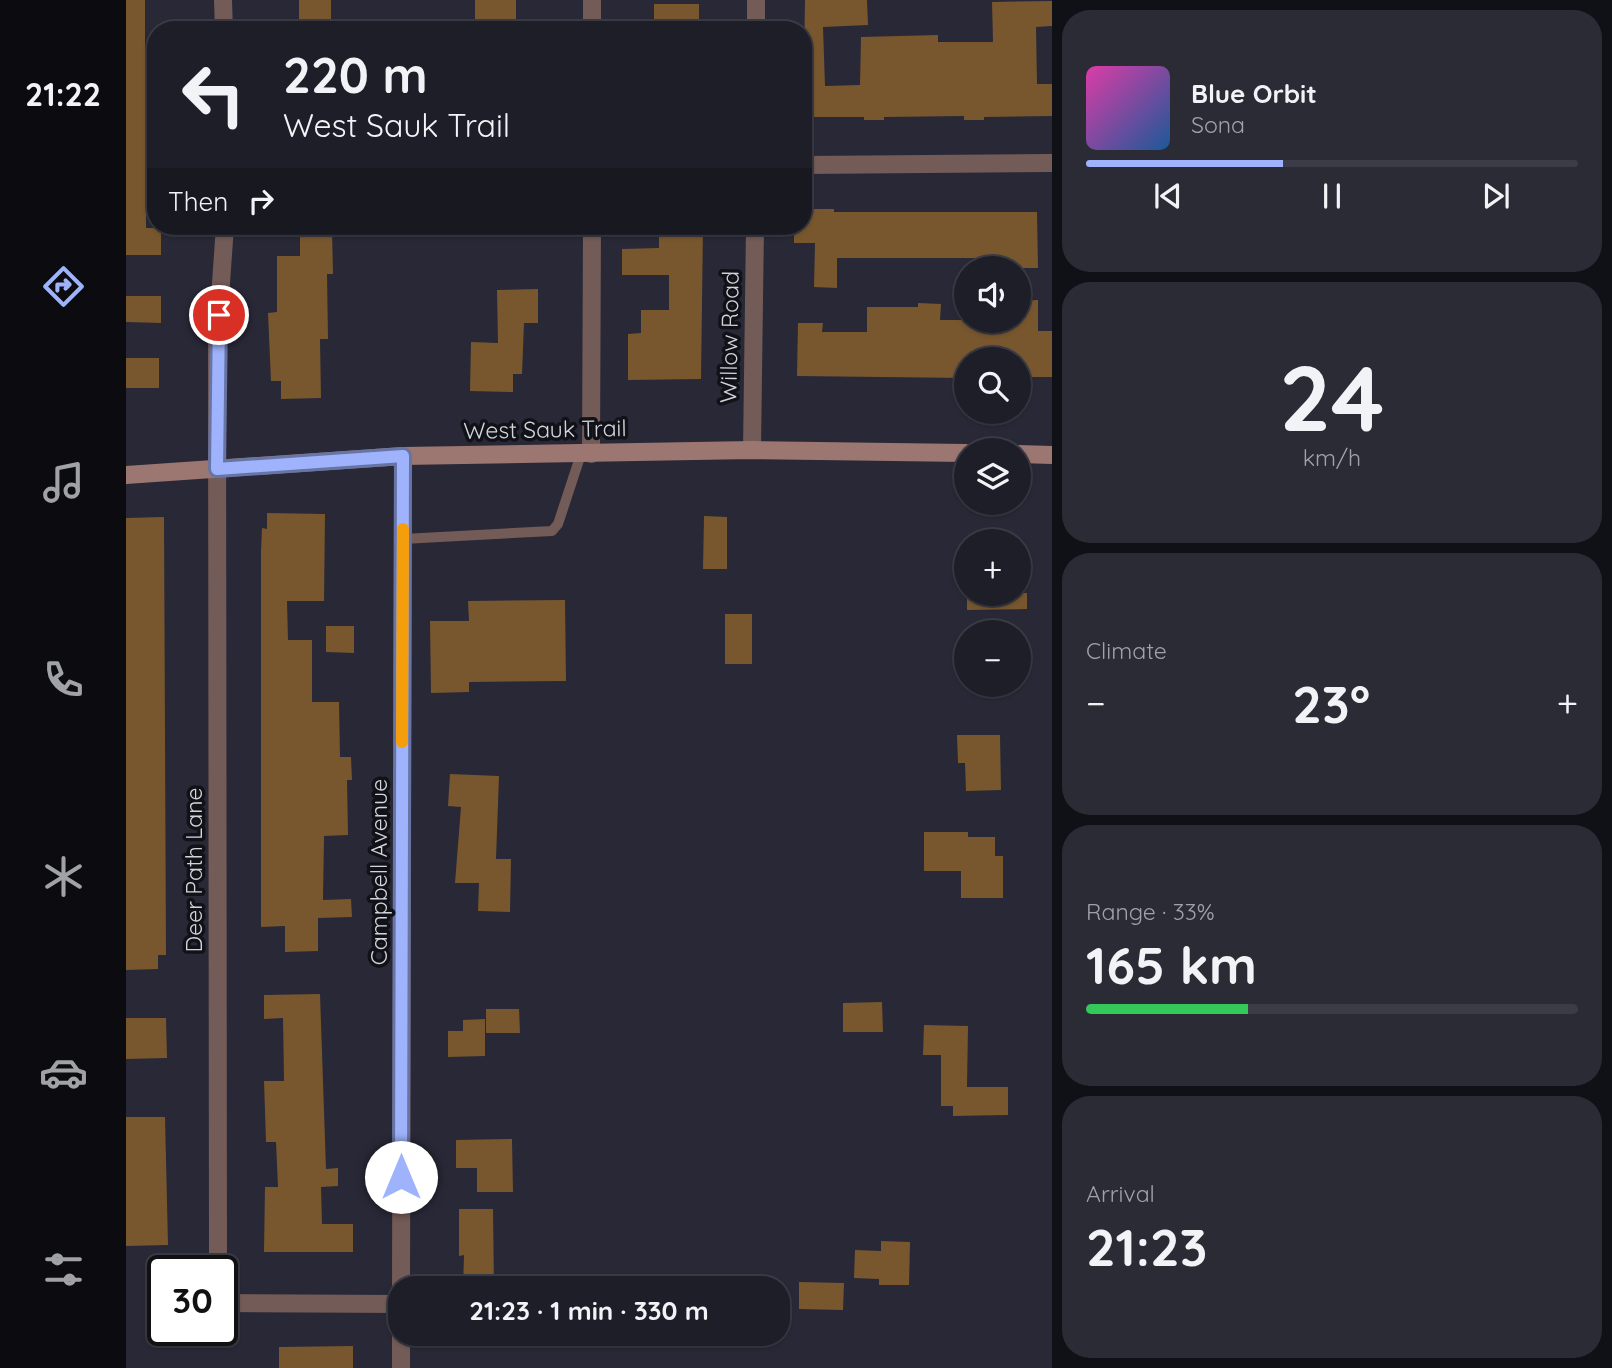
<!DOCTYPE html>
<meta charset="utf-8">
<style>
body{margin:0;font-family:Quicksand,sans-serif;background:#2b2b35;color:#f1f3f6;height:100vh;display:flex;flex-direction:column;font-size:26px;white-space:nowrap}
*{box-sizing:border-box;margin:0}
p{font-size:23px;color:#a1a2a8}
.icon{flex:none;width:38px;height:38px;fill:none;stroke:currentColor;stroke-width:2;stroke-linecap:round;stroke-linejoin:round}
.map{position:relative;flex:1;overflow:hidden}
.details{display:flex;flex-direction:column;gap:10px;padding:10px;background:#101017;width:560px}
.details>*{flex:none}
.guide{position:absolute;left:21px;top:21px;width:665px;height:214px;border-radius:28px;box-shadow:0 2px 5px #0004,0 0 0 2px #3c3c46;background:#1e1e29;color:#f1f3f6;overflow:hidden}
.tools{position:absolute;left:828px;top:256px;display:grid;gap:14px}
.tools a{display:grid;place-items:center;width:77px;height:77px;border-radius:50%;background:#1e1e29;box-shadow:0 2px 5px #0004,0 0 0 2px #3c3c46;font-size:35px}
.speed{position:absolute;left:21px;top:1255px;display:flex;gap:14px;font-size:35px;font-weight:700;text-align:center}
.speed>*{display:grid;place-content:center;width:91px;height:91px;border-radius:50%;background:#1e1e29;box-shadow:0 2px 5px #0004,0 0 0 2px #3c3c46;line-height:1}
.speed .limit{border:4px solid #111;border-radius:10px;background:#fff;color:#111}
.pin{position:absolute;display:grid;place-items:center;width:60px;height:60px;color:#fff;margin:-30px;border:4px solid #fff;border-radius:50%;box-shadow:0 2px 7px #0007}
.me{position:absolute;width:77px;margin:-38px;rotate:0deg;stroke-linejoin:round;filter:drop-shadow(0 0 5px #0008)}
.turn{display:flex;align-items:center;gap:24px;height:147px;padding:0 21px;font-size:32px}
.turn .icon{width:91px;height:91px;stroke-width:2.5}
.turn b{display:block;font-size:49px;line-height:60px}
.then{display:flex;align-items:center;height:66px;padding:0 21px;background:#0003;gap:14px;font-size:26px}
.big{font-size:52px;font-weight:700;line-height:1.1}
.details .card{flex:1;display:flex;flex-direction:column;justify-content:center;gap:10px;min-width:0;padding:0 24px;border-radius:28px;background:#2b2b35}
.details .dial{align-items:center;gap:0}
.dial b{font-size:91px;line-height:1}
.song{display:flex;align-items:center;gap:21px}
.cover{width:84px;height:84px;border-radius:10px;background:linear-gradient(135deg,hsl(320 70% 55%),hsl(210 70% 35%))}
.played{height:7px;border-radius:4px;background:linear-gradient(90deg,#9fb3fd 40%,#3c3c46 40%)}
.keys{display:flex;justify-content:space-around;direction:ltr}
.heat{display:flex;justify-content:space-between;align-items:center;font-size:38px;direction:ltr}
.charge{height:10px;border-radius:5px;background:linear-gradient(90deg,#34c759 33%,#3c3c46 0)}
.trip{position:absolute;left:262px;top:1276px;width:402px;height:70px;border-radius:28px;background:#1e1e29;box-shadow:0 2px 5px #0004,0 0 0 2px #3c3c46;font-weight:700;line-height:70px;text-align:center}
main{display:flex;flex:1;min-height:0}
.menu{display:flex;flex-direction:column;width:126px;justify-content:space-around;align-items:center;background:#0c0c10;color:#a1a2a8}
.menu .icon{width:49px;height:49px}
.menu .on{color:#9fb3fd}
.menu b{font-size:32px;color:#f1f3f6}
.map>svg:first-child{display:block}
</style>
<main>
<nav class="menu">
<b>21:22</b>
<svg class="icon on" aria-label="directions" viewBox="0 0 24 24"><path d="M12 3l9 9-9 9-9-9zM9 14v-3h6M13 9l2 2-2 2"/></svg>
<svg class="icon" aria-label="music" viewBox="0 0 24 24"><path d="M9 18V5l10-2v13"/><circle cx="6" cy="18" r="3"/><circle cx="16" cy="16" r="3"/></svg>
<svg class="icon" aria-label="phone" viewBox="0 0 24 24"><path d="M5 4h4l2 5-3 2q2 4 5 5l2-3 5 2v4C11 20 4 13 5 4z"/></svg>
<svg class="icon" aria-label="climate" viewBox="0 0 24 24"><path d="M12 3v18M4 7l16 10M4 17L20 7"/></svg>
<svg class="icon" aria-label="car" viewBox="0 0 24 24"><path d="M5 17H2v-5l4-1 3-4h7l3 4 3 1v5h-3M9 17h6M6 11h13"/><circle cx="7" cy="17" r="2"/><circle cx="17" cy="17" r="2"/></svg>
<svg class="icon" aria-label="filters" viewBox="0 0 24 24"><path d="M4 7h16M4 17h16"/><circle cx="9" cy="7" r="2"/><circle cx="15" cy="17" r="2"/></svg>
</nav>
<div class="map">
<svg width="926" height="1368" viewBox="0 0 926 1368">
<rect width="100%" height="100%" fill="#282837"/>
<!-- building -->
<g fill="#78572e">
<path d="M0 0H19V50H30V134H19V168H30V194H20V228H35V255H0Z"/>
<rect x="173" y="0" width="32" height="30"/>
<rect x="349" y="0" width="41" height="30"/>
<path d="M679 0H741L742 25 697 27 699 86 734 85 735 37 812 35V42H867L866 2 926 1V26L910 27 911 84H926V116L858 117V120H838V116L758 117V120H738V117H677Z"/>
<rect x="528" y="4" width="45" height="26"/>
<path d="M677 209H708V212H911L912 268H866V258H711V288L688 287 689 243H668V226H677Z"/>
<path d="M533 226H577L575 379 502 380V334L515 333V310H543V275H496V249L533 248Z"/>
<path d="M174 230H206L207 274H201L202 339H194L195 398 155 399V381H145L142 313 151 312V256H174Z"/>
<path d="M412 289V323H398L396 374H387V392L344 391 345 342 372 343 371 290Z"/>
<path d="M0 296H35V323L0 322Z"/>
<path d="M912 300V331H926V377H892V359H840V378L671 376 672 323H697L696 332H741V307H792V303L815 304 814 320H892V301Z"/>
<rect x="0" y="358" width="33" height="30"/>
<path d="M141 513 199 514 198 601H161L162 640H186V702H213L214 757H225L226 780H221L222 835 198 836 197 900 225 899 226 917 192 918V951L159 952V926L135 927V551L136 528 141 529Z"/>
<path d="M578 516 601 517V569H577Z"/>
<path d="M38 517 40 955H32V969L0 970V518Z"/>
<path d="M841 593H901V609L841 610Z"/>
<path d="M439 600 440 681 343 682V692L305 693 304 621H343L342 601Z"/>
<rect x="599" y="614" width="27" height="50"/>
<path d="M200 626H228V653L200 652Z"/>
<path d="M831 735H874L875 790 840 791 839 763H832Z"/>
<path d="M324 774 373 776 370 859H385L384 912 352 911 353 883H329L335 807 322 806Z"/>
<path d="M798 832H842V837H869V856H877V898H835V871H798Z"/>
<path d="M194 994 200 1169 212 1168V1186L195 1187 196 1224H227V1252H138L139 1187H152L150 1142H140L138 1081H158L157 1018 138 1019V995Z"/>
<path d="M756 1002 757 1032H717V1003Z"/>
<path d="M360 1009H393L394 1033H360Z"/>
<path d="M0 1018H40L41 1058 0 1059Z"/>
<path d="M359 1019V1056L322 1057V1031H337V1020Z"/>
<path d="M798 1025 842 1026 841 1087H882V1115L827 1116V1106H815V1055H797Z"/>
<path d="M0 1117H39L42 1245 0 1246Z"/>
<path d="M386 1139 387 1192H351V1168H330V1140Z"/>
<path d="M333 1209H367L368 1288H337L338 1255 333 1256Z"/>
<path d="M755 1241 784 1242 783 1285H753V1279L728 1278 729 1250 755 1251Z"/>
<path d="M673 1282 718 1283 717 1310 673 1309Z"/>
<path d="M227 1346V1368H153V1347Z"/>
</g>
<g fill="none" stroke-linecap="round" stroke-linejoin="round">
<!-- lane -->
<path stroke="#735b57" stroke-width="10" d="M277 539 426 531 432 524 455 454"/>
<!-- street -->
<g stroke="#735b57" stroke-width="18">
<path d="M97 0 98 30"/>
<path d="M466 30V0"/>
<path d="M630 30V0"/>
<path d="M677 165 926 163"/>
<path d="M626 450 629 226"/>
<path d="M465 454 466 226"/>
<path d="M92 1270 91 340 99 226"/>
<path d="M275 1288 277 456"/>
<path d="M96 1303 275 1304"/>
<path d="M275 1368V1334"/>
</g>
<!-- secondary -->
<g stroke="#9c7670" stroke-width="18">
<path d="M892 454 926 455"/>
<path d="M0 475 277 456 626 450 840 453"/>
</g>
</g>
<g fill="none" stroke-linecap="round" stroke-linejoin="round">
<defs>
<path id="route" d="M93 315 91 469 277 456 275 1177"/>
</defs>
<!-- route casing -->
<use href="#route" stroke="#6774a4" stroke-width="18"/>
<!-- route -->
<use href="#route" stroke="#9fb3fd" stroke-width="12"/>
<!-- slow -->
<path stroke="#f59e0b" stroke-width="12" d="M276 742 277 529"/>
</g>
<g text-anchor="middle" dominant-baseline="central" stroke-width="7" stroke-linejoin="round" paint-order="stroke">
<!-- street labels -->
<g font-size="23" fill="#d2d3dc" stroke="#111218">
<text transform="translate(603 337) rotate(-89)">Willow Road</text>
<text transform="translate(419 429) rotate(-1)">West Sauk Trail</text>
<text transform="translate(67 870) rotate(-90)">Deer Path Lane</text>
<text transform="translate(252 872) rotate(-90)">Campbell Avenue</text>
</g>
</g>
</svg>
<div class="tools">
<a><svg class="icon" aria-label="sound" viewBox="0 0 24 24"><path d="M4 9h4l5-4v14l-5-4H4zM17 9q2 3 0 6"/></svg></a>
<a><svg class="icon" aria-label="search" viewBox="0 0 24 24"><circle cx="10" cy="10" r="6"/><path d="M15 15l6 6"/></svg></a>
<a><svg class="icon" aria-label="layers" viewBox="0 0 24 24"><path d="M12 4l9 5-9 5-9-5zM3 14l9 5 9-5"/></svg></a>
<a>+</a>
<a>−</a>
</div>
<div class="speed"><div class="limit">30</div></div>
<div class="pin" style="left:93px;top:315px;background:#d93025"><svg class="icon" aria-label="arrive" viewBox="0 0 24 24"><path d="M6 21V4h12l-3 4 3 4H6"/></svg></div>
<svg class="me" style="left:275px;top:1177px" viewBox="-20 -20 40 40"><circle r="19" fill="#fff"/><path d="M0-13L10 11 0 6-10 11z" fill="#9fb3fd"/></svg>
<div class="trip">21:23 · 1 min · 330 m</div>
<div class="guide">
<div class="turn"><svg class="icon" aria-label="left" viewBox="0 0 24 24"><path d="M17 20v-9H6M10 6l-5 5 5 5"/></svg><div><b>220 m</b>West Sauk Trail</div></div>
<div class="then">Then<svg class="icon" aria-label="right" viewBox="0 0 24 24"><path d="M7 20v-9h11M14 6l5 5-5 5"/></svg></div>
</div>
</div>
<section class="details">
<div class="card">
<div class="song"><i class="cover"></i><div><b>Blue Orbit</b><p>Sona</p></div></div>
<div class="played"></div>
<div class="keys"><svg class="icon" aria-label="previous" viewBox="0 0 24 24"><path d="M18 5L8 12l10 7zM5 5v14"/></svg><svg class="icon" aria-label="pause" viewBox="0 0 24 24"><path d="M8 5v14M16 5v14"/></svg><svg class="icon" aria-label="next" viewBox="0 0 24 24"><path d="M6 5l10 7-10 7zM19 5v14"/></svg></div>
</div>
<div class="card dial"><b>24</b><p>km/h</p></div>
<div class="card"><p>Climate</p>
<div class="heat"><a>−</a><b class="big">23°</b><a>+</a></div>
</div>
<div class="card"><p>Range · 33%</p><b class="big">165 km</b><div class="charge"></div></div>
<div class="card"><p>Arrival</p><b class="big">21:23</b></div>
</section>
</main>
